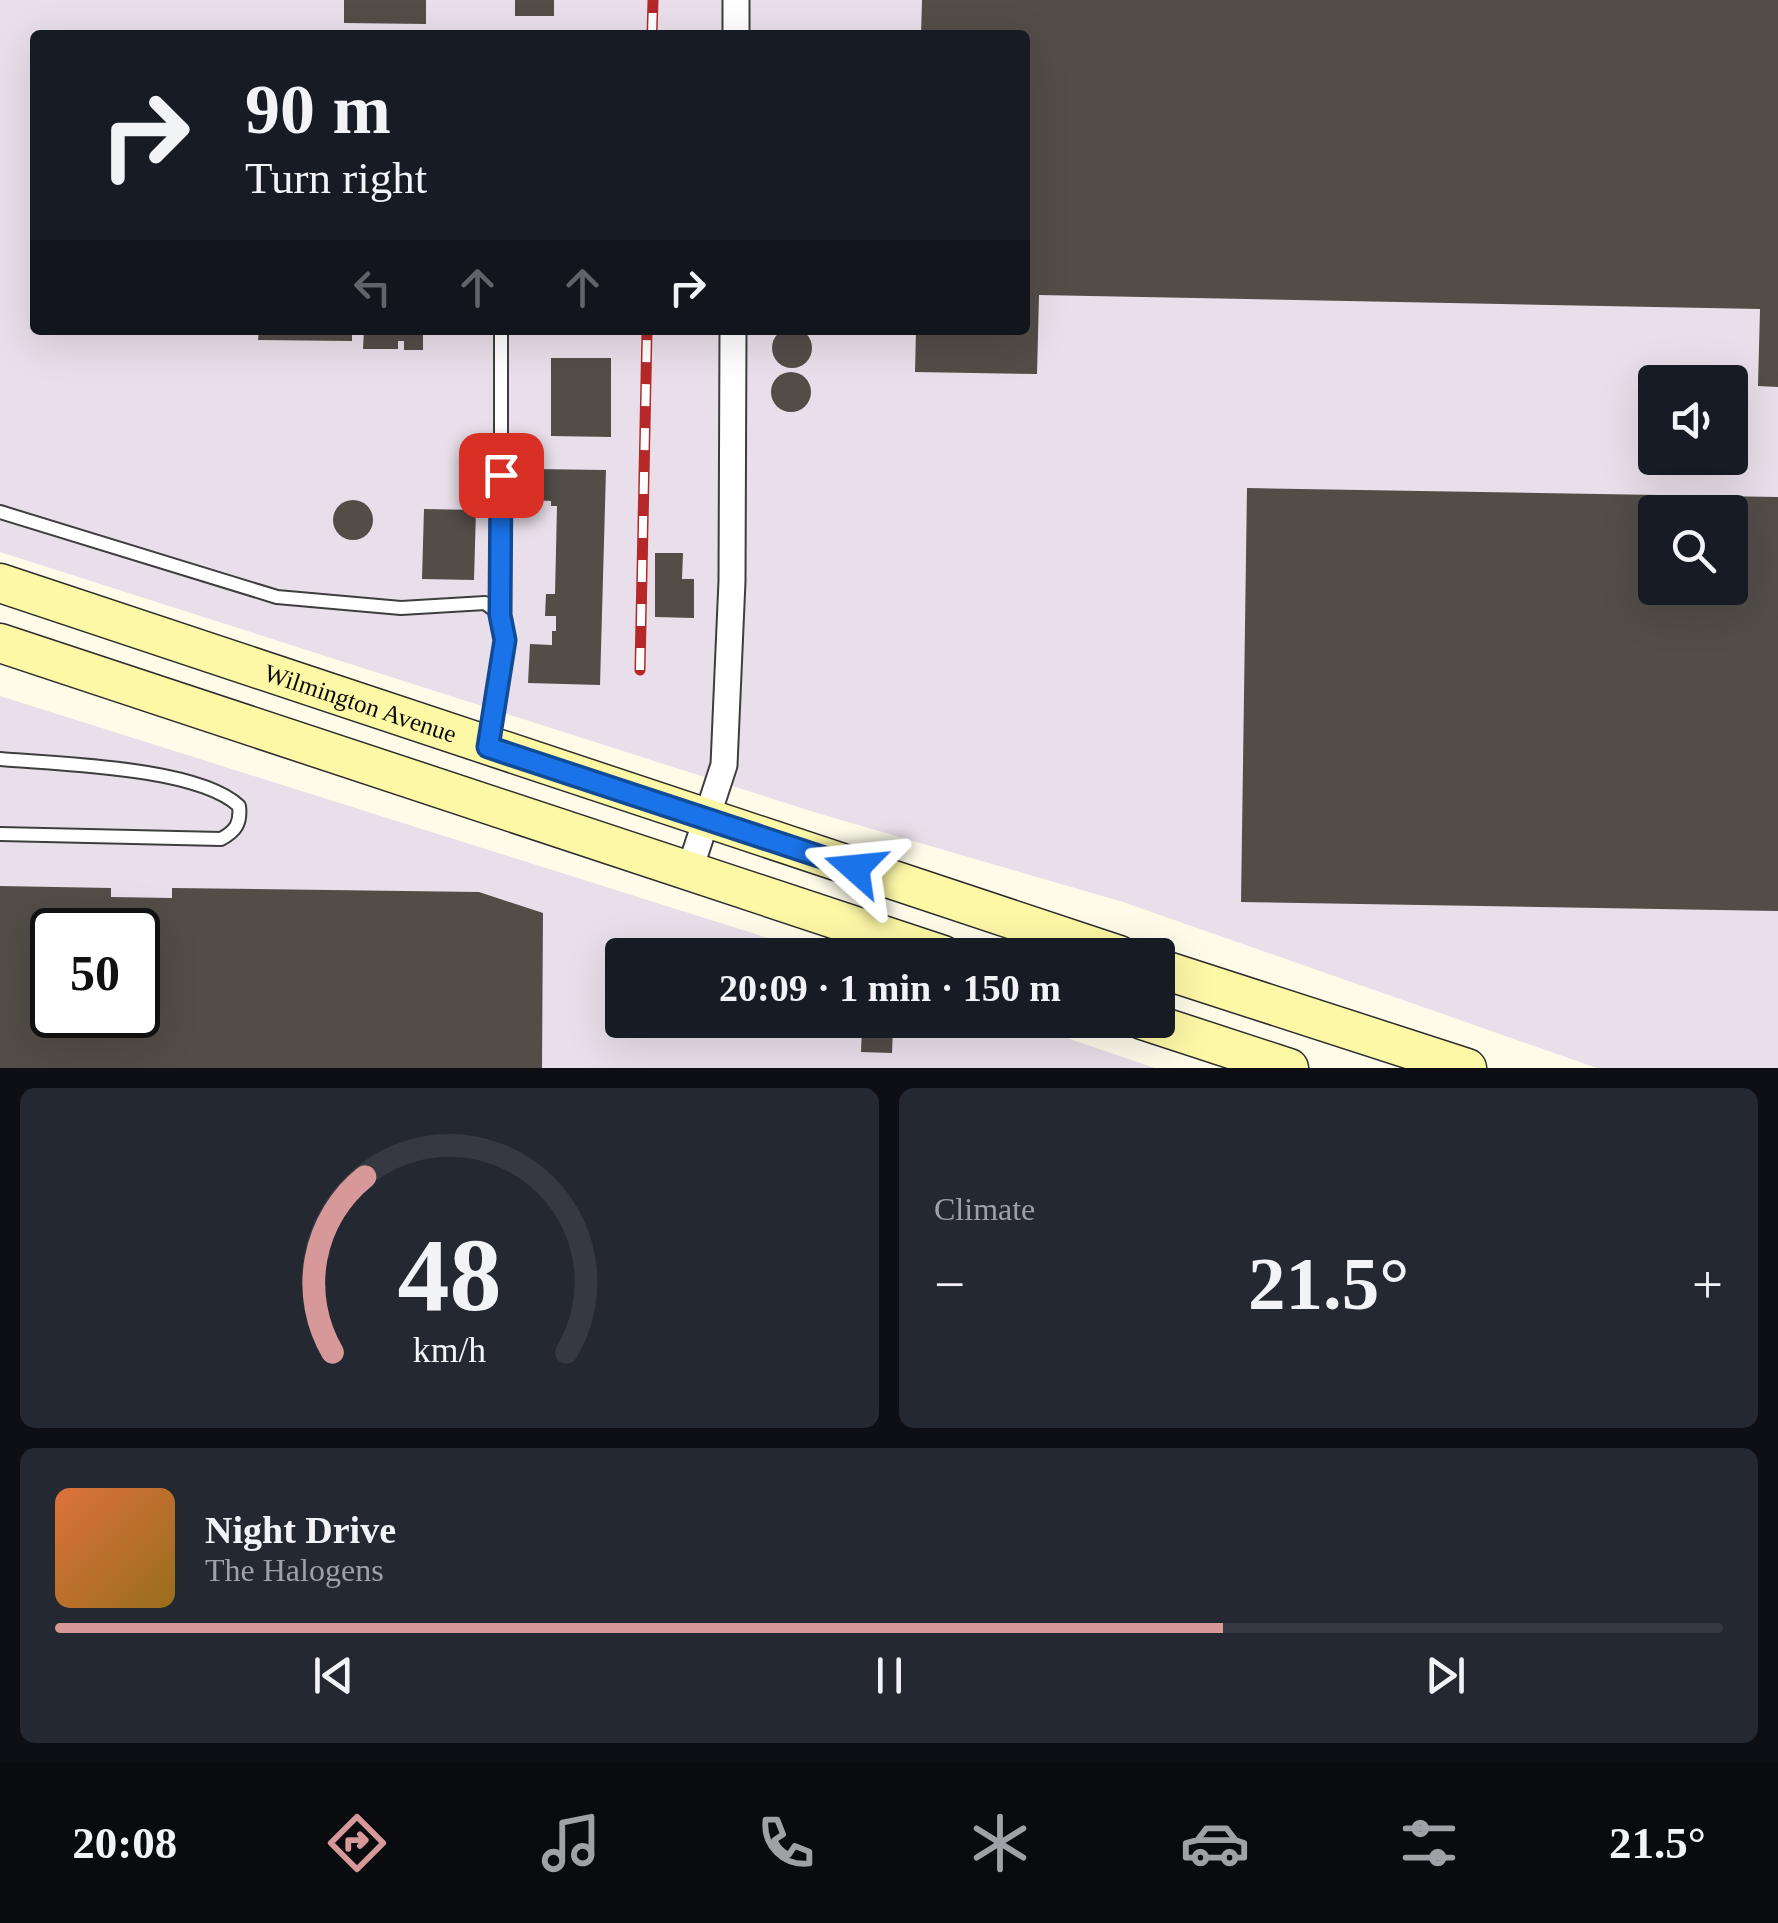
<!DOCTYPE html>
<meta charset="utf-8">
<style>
body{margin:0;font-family:"Times New Roman",serif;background:#242831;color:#f1f3f6;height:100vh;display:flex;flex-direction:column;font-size:38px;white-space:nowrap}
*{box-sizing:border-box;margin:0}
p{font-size:32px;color:#9ea1a6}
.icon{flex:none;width:55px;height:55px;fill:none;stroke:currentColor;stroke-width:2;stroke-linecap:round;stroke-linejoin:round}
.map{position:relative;height:1068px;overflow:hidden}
.panel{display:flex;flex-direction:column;gap:20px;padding:20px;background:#0d0f14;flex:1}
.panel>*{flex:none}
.hud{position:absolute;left:30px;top:30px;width:1000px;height:305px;border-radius:10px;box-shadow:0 10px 40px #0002;background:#171b24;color:#f1f3f6;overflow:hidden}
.fabs{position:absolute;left:1638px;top:365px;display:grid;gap:20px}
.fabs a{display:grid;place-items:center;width:110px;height:110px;border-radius:10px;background:#171b24;box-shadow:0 10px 40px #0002;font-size:50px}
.speed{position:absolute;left:30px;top:908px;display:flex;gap:20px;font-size:50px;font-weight:700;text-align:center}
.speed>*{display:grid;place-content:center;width:130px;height:130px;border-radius:50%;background:#171b24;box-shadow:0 10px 40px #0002;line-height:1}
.speed .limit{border:5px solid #111;border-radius:15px;background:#fff;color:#111}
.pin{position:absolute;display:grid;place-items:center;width:85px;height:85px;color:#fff;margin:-42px;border-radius:20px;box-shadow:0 5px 15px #0006}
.me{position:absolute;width:110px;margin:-55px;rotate:288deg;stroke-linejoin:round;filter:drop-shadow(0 0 8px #0008)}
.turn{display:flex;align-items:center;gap:35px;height:210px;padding:0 50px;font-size:45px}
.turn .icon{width:130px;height:130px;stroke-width:2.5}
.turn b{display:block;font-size:70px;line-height:85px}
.lanes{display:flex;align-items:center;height:95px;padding:0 50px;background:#0003;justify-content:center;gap:50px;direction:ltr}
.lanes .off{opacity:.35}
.big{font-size:75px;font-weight:700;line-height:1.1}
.panel .widget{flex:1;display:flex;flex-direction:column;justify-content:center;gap:15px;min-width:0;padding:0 35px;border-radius:15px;background:#242831}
.panel .dial{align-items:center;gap:0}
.dial svg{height:260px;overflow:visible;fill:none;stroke:#363941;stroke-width:7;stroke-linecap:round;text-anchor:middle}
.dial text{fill:#f1f3f6;stroke:none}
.song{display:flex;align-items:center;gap:30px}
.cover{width:120px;height:120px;border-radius:15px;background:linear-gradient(135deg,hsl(20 70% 55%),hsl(40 70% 35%))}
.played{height:10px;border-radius:5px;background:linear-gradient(90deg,#d69899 70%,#363941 70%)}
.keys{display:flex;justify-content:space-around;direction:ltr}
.heat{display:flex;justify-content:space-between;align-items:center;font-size:55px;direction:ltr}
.panel .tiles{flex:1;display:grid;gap:20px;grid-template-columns:1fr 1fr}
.widget:last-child{grid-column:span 2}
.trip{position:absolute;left:605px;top:938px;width:570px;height:100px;border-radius:10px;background:#171b24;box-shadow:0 10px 40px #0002;font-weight:700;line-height:100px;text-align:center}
.tab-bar{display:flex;height:160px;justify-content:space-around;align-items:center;background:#090b0e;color:#9ea1a6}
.tab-bar .icon{width:70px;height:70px}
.tab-bar .selected{color:#d69899}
.tab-bar b{font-size:45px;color:#f1f3f6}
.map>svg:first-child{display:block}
</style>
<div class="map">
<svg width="1778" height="1068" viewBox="0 0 1778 1068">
<rect width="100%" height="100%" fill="#fefbe9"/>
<!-- industrial -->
<g fill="#e9dfea" fill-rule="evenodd">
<path d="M0 0H1778V1068H1597L1123 902 817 813 0 552ZM35 35H1025V330H35ZM1655 382H1730V458H1655ZM1655 512H1730V588H1655Z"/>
<path d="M0 696 822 955H622V1020H1014L1155 1068H0ZM52 930H138V1015H52Z"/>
</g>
<!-- building -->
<g fill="#534d48" fill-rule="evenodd">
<path d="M344 0H426V24L344 23Z"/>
<rect x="515" y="0" width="39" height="16"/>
<path d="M922 0H1778V387L1758 386 1760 309 1039 295 1037 374 915 372 916 330H1025V35H921Z"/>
<circle cx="792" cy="348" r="20"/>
<path d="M259 330H352V341L258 340Z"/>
<path d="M364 330H423V350H404V341H398V349H363Z"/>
<path d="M551 358H611V437L551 436Z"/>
<circle cx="791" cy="392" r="20"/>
<path d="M533 469 606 470 600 685 528 683 530 644 552 645V631H556V616H545L546 594H555L557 506H551V501L532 500Z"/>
<path d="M1247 488 1778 497V911L1241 902ZM1655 512H1730V588H1655Z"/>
<circle cx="353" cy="520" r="20"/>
<path d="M424 509 476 510 474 580 422 579Z"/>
<path d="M655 553H683L682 579H694V618L655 617Z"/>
<path d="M0 886 111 888V897L172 898V888L479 892 543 913 542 1068H0ZM52 930H138V1015H52Z"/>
<path d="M862 1025 893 1026 892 1053 861 1052Z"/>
</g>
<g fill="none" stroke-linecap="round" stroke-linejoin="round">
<defs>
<g id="service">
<path d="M0 512 277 597 401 608 485 603 501 615 505 640 489 740"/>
<path d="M501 615V330"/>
<path d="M0 759C58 764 198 767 239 806 241 823 236 831 221 839L0 834"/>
</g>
<g id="minor">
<path d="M736 35V0"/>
<path d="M689 872 724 765 732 581 733 330"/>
</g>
<g id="secondary">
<path id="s1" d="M0 583 1119 955"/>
<path d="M0 643 943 955"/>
<path d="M1158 968 1467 1068"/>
<path d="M1142 1020 1289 1068"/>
</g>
</defs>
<!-- service casing -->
<use href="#service" stroke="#3e3e3e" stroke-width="16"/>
<!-- minor casing -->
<use href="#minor" stroke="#3e3e3e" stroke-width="29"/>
<!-- secondary casing -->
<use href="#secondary" stroke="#2d2d2d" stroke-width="41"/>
<!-- service -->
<use href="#service" stroke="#fff" stroke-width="12"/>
<!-- minor -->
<use href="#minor" stroke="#fff" stroke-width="25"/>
<!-- secondary -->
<use href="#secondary" stroke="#fdf8a6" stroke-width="38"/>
<defs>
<g id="rail">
<path d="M652 35 653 0"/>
<path d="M640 670 647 330"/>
</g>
</defs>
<!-- rail casing -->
<use href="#rail" stroke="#b62828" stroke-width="11"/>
<!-- rail -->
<use href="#rail" stroke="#fff" stroke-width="8" stroke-dasharray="22" stroke-linecap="butt"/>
</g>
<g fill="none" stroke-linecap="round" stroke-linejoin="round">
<defs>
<path id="route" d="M501 475 500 615 505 640 488 747 855 868"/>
</defs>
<!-- route casing -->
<use href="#route" stroke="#114b97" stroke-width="25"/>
<!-- route -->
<use href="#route" stroke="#1a73e8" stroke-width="18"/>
</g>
<g text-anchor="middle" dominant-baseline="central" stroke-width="10" stroke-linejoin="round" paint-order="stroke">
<!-- street labels -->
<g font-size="25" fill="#0b0b0b" stroke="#fff">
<text stroke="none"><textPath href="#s1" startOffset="380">Wilmington Avenue</textPath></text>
</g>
</g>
</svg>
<div class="fabs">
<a><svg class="icon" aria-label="sound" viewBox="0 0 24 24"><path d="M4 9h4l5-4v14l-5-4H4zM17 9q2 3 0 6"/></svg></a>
<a><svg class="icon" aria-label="search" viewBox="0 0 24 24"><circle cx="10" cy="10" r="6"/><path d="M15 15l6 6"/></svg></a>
</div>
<div class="speed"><div class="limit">50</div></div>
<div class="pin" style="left:501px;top:475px;background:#d93025"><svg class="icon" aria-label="arrive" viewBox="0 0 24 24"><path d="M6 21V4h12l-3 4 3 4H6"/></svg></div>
<svg class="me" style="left:855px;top:868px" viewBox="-20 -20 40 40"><path d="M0-17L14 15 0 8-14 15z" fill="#1a73e8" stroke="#fff" stroke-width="4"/></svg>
<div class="trip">20:09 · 1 min · 150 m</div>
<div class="hud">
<div class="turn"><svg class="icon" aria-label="right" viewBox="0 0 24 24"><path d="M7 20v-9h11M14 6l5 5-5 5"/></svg><div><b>90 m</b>Turn right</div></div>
<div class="lanes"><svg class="icon off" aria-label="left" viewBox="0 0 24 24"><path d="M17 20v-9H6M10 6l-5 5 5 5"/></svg><svg class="icon off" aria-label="ahead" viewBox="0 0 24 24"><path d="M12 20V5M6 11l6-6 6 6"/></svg><svg class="icon off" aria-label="ahead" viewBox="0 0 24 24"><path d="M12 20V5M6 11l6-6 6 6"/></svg><svg class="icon" aria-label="right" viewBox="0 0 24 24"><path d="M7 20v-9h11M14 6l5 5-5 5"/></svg></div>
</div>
</div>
<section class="panel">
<div class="tiles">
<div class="widget dial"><svg viewBox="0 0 100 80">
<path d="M14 69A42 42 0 1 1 86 69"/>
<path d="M14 69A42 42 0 0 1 24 15" stroke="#d69899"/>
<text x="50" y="56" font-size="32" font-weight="700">48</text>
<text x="50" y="72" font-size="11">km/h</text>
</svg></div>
<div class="widget"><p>Climate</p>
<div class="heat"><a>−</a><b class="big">21.5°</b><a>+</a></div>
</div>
<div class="widget">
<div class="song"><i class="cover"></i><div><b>Night Drive</b><p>The Halogens</p></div></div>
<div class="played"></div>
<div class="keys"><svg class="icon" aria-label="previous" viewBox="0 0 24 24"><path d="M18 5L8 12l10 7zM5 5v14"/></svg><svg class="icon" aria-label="pause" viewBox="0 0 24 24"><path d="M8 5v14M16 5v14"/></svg><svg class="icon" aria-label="next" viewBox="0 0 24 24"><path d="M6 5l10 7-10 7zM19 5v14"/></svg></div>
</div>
</div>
</section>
<nav class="tab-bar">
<b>20:08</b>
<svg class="icon selected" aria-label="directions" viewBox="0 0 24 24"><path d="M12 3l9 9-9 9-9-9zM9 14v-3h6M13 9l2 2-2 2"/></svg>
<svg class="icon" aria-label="music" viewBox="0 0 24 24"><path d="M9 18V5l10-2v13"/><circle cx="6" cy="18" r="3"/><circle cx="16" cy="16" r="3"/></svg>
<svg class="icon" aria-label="phone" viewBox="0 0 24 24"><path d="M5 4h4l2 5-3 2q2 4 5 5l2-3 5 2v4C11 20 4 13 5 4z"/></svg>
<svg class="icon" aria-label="climate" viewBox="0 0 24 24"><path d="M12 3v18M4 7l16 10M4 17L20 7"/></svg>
<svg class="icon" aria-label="car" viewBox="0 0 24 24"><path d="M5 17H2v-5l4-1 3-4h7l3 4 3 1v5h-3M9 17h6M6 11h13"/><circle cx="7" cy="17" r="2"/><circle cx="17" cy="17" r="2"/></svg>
<svg class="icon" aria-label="filters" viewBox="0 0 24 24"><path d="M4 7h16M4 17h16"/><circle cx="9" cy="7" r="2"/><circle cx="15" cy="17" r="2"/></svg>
<b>21.5°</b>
</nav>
